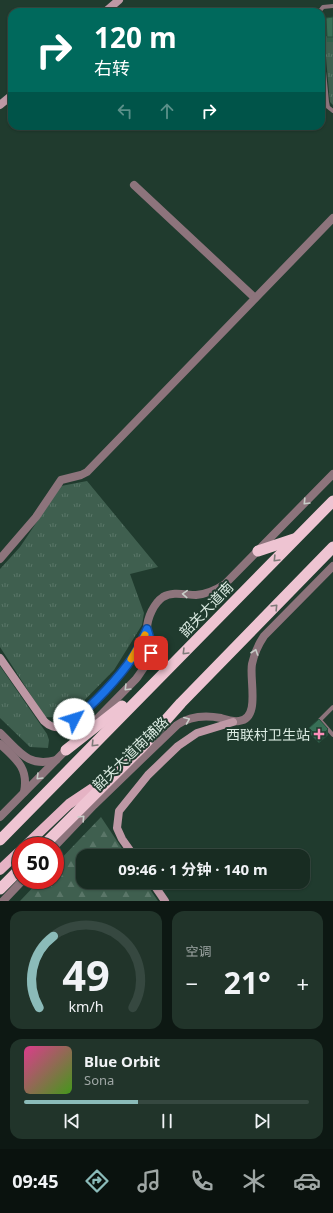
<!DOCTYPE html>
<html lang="zh">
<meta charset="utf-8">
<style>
body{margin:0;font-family:"Noto Sans","Noto Sans SC",sans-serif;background:#21342a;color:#f1f3f6;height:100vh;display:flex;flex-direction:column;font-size:15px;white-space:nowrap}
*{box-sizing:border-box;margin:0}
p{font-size:13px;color:#9fa7a5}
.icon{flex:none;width:22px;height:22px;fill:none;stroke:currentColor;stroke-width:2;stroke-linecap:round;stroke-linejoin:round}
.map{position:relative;height:901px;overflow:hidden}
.details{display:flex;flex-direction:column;gap:10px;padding:10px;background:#0d1813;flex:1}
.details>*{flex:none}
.banner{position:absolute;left:8px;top:8px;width:317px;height:122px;border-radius:12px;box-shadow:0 1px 3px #0004,0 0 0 1px #364840;background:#00695c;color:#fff;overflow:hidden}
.speed{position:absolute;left:12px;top:837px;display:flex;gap:8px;font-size:20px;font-weight:700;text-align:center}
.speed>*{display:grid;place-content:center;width:52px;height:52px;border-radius:50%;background:#182c22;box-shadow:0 1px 3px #0004,0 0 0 1px #364840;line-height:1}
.speed .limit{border:6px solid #d22;background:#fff;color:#111}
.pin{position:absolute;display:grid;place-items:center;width:34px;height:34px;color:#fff;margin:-17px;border-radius:8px;box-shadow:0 2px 6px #0006}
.me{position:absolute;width:44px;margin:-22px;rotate:50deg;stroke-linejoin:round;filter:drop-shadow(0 0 3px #0008)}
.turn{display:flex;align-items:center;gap:14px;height:84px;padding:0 20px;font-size:18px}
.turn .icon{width:52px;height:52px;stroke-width:2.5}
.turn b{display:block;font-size:28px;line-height:34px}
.lanes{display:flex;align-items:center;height:38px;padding:0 20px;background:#0003;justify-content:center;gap:20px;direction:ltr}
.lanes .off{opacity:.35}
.big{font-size:30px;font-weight:700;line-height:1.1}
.details .card{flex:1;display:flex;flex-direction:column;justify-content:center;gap:6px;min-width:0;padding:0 14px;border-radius:12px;background:#21342a}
.details .dial{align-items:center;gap:0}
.dial svg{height:104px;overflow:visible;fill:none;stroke:#364840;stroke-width:7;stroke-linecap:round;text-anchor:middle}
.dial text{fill:#f1f3f6;stroke:none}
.song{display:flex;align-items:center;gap:12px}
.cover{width:48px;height:48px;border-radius:6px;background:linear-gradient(135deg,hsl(330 70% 55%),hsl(100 70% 35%))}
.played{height:4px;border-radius:2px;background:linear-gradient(90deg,#8bbbb9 40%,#364840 40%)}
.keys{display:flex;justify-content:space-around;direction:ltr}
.heat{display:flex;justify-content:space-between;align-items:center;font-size:22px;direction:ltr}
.details .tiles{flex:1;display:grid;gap:10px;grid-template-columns:1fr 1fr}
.card:last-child{grid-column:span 2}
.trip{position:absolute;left:76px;top:849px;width:234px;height:40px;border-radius:12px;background:#182c22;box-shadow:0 1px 3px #0004,0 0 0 1px #364840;font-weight:700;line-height:40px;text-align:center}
.tabs{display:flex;height:64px;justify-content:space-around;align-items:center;background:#0a120e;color:#9fa7a5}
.tabs .icon{width:28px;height:28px}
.tabs .selected{color:#8bbbb9}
.tabs b{font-size:18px;color:#f1f3f6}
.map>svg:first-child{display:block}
</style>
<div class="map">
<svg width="333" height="901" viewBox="0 0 333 901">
<defs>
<pattern id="grass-tufts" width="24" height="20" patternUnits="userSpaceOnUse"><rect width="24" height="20" fill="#3f5f4f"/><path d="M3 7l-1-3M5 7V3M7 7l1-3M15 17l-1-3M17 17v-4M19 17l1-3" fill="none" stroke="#5a7668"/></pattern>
<pattern id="forest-firs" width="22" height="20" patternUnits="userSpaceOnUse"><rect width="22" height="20" fill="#3f5f4f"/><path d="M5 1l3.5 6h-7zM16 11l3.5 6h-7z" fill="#5a7668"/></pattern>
</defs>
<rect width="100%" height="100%" fill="#203b2e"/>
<!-- grass -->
<g fill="url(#grass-tufts)">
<path d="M324 36H327L328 42H333V105L330 102Z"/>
<path d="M87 481 158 567 130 574 144 613 142 625 114 670 67 718 45 717 0 647V569L20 547 61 486Z"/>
<path d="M0 666 47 734 49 740 48 748 30 747 0 718Z"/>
</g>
<!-- forest -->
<path fill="url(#forest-firs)" d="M101 817 127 856H83V882H145L158 901H20L40 880H55V865Z"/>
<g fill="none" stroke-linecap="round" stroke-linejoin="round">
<!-- service -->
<g stroke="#8d747c" stroke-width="4">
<path d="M319 12 323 7 333 6"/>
<path d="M321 41 327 102 328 107 333 111"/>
<path d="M333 707 320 720 333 735"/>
</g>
<!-- minor -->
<g stroke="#8d747c" stroke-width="8">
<path d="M134 185 255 298"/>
<path d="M0 559 36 517 61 480 81 475 87 472 333 218"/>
<path d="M0 733C19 751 28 768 56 760"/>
<path d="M0 744C16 759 29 768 24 792"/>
</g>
<!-- tertiary -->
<g stroke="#8d747c" stroke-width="8">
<path d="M88 728 136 679C141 672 149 662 151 653 153 644 147 637 147 629 147 618 154 603 163 597 173 591 186 595 196 595 207 594 216 590 225 584L333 474"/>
<path d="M0 817 70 746"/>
<path d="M55 846 94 805 177 725C190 716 205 715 221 718 227 720 232 722 239 721 261 719 249 679 252 664 254 654 258 645 264 636L333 566"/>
<path d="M3 901 23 880"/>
</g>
<!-- secondary -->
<g stroke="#be98a5" stroke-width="8">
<path d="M105 12 119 0"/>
<path d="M0 105 12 95"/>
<path d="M0 658 44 721C49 726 56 729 63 726 81 720 122 673 133 657 139 648 143 638 147 629"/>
<path d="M134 856 122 839 117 828 119 811 148 775 178 746 197 733 233 722"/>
<path d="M152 882 165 901"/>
</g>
<!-- primary -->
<g stroke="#e5b3c4" stroke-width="10">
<path d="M25 846 69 804 105 780"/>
<path d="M0 870 21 850"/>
</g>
<!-- trunk -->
<g stroke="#eec4d2" stroke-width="11">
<path d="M258 551 294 539"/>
<path d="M66 750 122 706"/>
<path d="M0 840 333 501"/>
<path d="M43 846 142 747 181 703 333 547"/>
<path d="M0 889 21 868"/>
</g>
</g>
<!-- wall -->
<g fill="#305f4a">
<path d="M333 17V42H327L326 18Z"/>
<path d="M309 728 328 735 319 743 309 733Z"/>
</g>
<!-- shaded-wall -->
<path fill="#274e3c" d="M328 729V735L319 743V738Z"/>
<!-- building -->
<g fill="#386f56" stroke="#274e3c">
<path d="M333 17V37H327L326 18Z"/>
<path d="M319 719 328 729 319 738 309 728Z"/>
</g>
<!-- one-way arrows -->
<defs><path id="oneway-chevron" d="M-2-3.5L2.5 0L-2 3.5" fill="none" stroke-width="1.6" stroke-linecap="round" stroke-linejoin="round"/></defs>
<g stroke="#c8cdc8">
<use href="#oneway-chevron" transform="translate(306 502) rotate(134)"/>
<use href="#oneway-chevron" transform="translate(185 594) rotate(-177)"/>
<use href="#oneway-chevron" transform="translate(255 652) rotate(-71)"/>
<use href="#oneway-chevron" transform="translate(127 688) rotate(135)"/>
<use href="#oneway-chevron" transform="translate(187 720) rotate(-22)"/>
<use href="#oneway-chevron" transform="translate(39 777) rotate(135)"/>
<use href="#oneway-chevron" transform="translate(82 818) rotate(-46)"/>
</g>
<g stroke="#7d7978">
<use href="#oneway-chevron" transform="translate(276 559) rotate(134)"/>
<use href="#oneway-chevron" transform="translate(275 607) rotate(-46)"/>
<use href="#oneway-chevron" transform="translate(185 652) rotate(135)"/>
<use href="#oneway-chevron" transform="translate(94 744) rotate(134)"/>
</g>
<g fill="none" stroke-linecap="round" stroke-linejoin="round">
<defs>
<path id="route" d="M74 719C93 706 120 676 133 657 139 648 143 638 147 629L151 642V653"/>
</defs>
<!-- route casing -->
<use href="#route" stroke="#114b97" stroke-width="10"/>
<!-- route -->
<use href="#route" stroke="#1a73e8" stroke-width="7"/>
<!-- slow -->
<path stroke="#f59e0b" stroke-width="7" d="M131 659 145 635"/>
</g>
<!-- markers -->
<path fill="#ff8eba" stroke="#203b2e" stroke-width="1.5" d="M317 728h4v4h4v4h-4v4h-4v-4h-4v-4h4z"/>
<g text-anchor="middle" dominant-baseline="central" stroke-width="4" stroke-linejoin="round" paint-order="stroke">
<!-- street labels -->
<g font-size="14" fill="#dbebe2" stroke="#203b2e">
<text transform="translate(206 609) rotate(-46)">韶关大道南</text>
<text transform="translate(130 753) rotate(-44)">韶关大道南辅路</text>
</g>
<!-- poi labels -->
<g font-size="14" fill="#dbebe2" stroke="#203b2e" text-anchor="end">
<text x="310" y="734">西联村卫生站</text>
</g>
</g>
</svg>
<div class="speed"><div class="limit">50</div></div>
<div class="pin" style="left:151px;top:653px;background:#d93025"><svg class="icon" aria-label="arrive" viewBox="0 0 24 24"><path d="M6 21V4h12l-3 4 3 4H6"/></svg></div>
<svg class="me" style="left:74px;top:719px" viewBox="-20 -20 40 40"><circle r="19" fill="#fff"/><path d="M0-13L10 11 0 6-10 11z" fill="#1a73e8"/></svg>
<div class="trip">09:46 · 1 分钟 · 140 m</div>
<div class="banner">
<div class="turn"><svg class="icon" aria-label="right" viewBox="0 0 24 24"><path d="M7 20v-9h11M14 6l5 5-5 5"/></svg><div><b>120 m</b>右转</div></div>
<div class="lanes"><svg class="icon off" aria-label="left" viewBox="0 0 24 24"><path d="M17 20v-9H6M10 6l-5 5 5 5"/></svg><svg class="icon off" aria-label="ahead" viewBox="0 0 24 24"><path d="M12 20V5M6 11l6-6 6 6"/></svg><svg class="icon" aria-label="right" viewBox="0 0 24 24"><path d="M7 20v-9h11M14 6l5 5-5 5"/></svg></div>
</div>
</div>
<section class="details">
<div class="tiles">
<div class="card dial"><svg viewBox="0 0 100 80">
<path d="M14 69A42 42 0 1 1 86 69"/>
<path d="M14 69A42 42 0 0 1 25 14" stroke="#8bbbb9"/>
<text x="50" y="56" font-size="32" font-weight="700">49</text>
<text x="50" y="72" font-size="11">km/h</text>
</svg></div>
<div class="card"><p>空调</p>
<div class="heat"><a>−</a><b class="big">21°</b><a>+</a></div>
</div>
<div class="card">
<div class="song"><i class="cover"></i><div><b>Blue Orbit</b><p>Sona</p></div></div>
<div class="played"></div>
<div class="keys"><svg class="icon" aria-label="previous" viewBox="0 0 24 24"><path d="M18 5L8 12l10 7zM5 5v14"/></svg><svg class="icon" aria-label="pause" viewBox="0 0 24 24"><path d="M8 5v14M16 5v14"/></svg><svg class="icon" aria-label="next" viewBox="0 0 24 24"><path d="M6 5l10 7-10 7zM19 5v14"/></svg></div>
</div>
</div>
</section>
<nav class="tabs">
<b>09:45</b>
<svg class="icon selected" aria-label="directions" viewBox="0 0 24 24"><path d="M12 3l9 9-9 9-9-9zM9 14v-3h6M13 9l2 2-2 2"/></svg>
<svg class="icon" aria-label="music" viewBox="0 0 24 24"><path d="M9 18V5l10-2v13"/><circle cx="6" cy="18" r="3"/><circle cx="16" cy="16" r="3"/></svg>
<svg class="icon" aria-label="phone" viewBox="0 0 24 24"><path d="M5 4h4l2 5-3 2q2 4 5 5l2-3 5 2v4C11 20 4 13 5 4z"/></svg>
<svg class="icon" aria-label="climate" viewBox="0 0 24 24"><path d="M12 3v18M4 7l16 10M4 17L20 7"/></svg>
<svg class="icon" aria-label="car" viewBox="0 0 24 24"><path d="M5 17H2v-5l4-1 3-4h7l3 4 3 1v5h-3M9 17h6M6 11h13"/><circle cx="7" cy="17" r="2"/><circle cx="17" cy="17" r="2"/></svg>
</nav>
